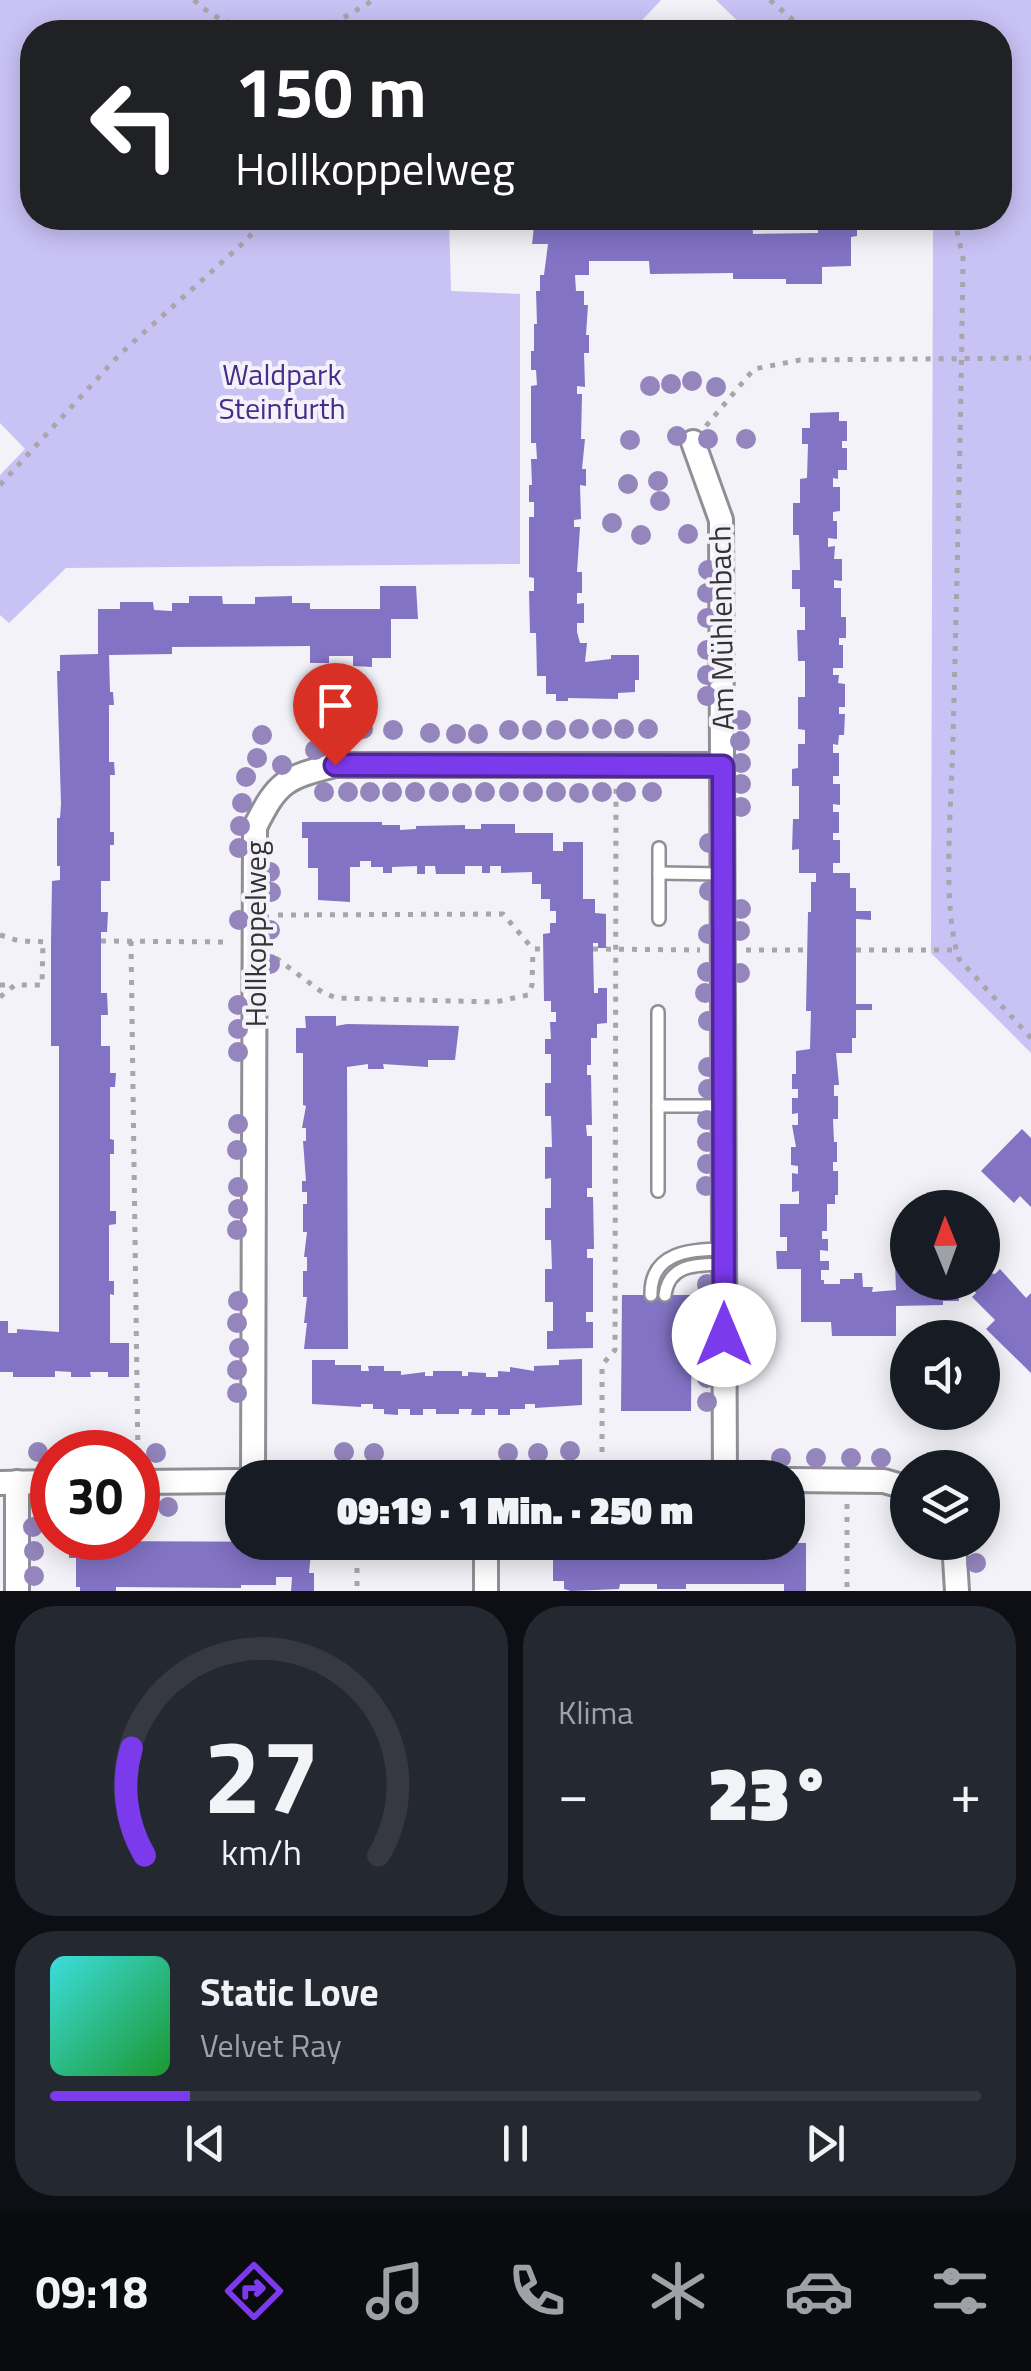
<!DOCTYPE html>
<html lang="de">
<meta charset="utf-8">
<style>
body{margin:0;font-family:"Titillium Web",sans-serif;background:#242831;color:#f1f3f6;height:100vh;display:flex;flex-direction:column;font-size:38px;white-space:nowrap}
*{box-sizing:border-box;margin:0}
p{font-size:32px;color:#9ea1a6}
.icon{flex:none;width:55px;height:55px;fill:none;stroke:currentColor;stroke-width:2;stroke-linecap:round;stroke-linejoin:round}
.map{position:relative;height:1591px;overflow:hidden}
.panel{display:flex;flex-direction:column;gap:15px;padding:15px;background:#0d0f14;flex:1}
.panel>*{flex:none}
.guide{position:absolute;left:20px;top:20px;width:992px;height:210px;border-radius:40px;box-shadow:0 5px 25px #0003;background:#202124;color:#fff;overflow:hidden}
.needle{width:65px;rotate:359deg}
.fabs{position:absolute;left:890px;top:1190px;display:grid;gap:20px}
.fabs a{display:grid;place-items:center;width:110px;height:110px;border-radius:50%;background:#171b24;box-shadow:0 5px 25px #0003;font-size:50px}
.speed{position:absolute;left:30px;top:1430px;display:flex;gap:20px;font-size:50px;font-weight:700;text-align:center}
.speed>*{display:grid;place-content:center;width:130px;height:130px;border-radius:50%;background:#171b24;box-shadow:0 5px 25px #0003;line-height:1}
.speed .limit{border:15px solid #d22;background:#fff;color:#111}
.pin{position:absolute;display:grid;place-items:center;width:85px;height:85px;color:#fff;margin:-102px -42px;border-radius:50% 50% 50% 0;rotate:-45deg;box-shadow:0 0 10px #0007}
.pin .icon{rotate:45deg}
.me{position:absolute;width:110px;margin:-55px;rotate:0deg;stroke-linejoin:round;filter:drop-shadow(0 0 8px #0008)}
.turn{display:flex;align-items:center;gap:35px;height:210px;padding:0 50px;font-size:45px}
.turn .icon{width:130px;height:130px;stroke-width:2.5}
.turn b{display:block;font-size:70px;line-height:85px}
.big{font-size:75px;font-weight:800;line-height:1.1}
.panel .card{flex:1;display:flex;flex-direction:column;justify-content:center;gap:15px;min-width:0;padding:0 35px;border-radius:40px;background:#242831}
.panel .dial{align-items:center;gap:0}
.dial svg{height:260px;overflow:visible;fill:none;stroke:#363941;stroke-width:7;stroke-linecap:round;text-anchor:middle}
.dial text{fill:#f1f3f6;stroke:none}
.song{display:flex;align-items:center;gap:30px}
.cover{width:120px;height:120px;border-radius:15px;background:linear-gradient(135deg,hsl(180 70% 55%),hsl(130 70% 35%))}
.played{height:10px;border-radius:5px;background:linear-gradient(90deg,#7c3aed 15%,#363941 15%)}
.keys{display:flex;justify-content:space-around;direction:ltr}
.heat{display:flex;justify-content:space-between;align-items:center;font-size:55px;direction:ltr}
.panel .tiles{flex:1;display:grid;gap:15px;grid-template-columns:1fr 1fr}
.card:last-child{grid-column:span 2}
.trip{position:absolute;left:225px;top:1460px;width:580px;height:100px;border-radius:40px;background:#171b24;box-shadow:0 5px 25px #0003;font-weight:800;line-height:100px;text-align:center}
.tabs{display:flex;height:160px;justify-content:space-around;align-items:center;background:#090b0e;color:#9ea1a6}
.tabs .icon{width:70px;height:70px}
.tabs .selected{color:#7c3aed}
.tabs b{font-size:45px;color:#f1f3f6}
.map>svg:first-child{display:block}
</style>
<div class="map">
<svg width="1031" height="1591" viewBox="0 0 1031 1591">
<rect width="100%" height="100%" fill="#f3f2f8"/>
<!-- green -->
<g fill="#c9c2f5">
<path d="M0 0H661L631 32H32V218H449L451 291 520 294V564L66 568 9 623 0 615V475L25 449 0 423Z"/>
<path d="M716 0H1031V1053L931 953 933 218H1000V32H749Z"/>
</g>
<!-- building -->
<g fill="#8273c4">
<path d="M535 218H655V228L733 227V218H752L753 234 818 233V220H857V236L851 237V266L822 267V284H786V279H733V273L650 274 649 261H589V275H575L576 291H584V305H588L586 335H589V353H584L585 387 577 386V394H582L581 439H585L582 469H586V486L580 485 581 519 574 520V527H580L577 572H582V593H577V604L584 603V623H577V632L580 643H587L585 662 611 659V655H639V680H635V692L618 693V699L568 698V701H556V694H546V676H537L536 633H530L529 591H534V578L529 577V517H534V502H529V485H532L531 459H537L536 443H531V386L537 385 536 370H531V351H534V324H537L536 291H540V275H544L548 244H532Z"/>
<path d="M839 412V421H847V441H842V448H847V470H838V479L833 478V487H840V511L833 512V521H837V539L828 538V547L835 546 834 559H842V581L834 580V588H841V617H846V638H839V645H843V668H833V675H839L838 683 845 684V707H839V714H845L844 735H839L838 745 833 744V753H839V776H833V784H840V805L833 804V812H839V833H833V840H840V863H833V873H850V888H856V911H871V920L856 919V1004H872V1010H856V1038H852V1053H836L839 1085H834V1096H838V1119H833L834 1142H837V1162H833V1171H838V1195H835V1204H827V1231H822V1239H828V1251L820 1250V1261H829V1270H821V1280H824V1284H840V1279H854V1273H862L863 1287H873L872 1292 896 1290 895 1262 908 1261V1282H982V1247H989L990 1273 995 1274 1000 1269 1026 1298 1031 1293V1373L986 1329 995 1320 972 1297 976 1293 973 1289H958L959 1301H943V1305L896 1306V1336H832L831 1322H801V1269H777L776 1251H787V1237H780V1204H799V1191L792 1192V1173L798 1174V1166L791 1165V1147H796L792 1125H798V1113L792 1114V1098H798V1089H792V1074H796V1051L810 1049 811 1011H806L808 912H811V882H816V873H799V849L792 850 793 819H799V786H792V769L798 768V744H805V730L798 729V697H805V661H798L797 630H805V607H800V589H792V570H800L799 535H793V503H800V479L807 478 808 444H802V428H810V413Z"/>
<path d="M380 586H416L418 619H391V658H372V667L353 666V656H329V663H310V646L172 647V654L109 655 110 692H113L114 705H109V762H114L115 775H110V832H114V845H110V881H101V912H108L107 932H101V993H107L108 1015H101V1046H110V1073H116L115 1087H110V1139L114 1140V1154H110V1211H116V1224L109 1225V1281H114V1295L110 1294V1343H129V1377H108V1372H90L91 1377H71V1372L55 1371V1377H13V1372H0V1321H8V1333H17V1329L59 1332V1046H51V942L52 881 60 880V866H57V818H60L61 804 57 671H60V655L98 654V609H120V602H153L154 610 172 611V603H189V596H222L223 604H255V597L292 596V603H310V609H380Z"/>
<path d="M302 822H382V825H400V830L416 829V826L465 825V829H481V824H515V833H553V851H563V842H583V899H595V913L606 914V948H598V943H593V949L594 993H598V988H607V1023L597 1024V1038H591V1065H587V1075H591L592 1125H586L587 1136H592V1188H587V1197H593L594 1249H587V1258H593V1312H586V1322H593V1348L547 1349V1331H553V1302H545V1269H552L551 1240H545V1208H551V1178L545 1179V1147H552L551 1116H545V1083H551V1054H545V1039H551L550 1022H556V1012H551V1001H544L543 934 550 933V923H556V911H550V899H541V884H532V872L501 873V866H490V873H482V866H465V874H436L435 866H425V874H417V866L392 867V873H383V867H371V861H360V867H350V902L318 900V868H308V838H302Z"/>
<path d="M305 1016H336V1026L347 1024 459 1026 455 1060H428V1067L383 1064 384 1069H368V1064L347 1067 348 1349H304L307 1323H304L307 1297H303V1271H307V1257H304L307 1232H303V1204H307V1192H302V1181H306L303 1141H306V1128H302L306 1106 303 1105V1053H296V1028H306Z"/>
<path d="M1022 1129 1031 1138V1207L1020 1196 1014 1203 981 1171Z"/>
<path d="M622 1295H692L691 1411H621Z"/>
<path d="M582 1359V1405L535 1408V1404H525V1409H510V1415H498V1409H485V1415H471L472 1409H459V1414H436V1409H423V1415H410V1409H398V1415L384 1414V1409H373V1404H361V1407L312 1404V1360H335V1365H361V1371H369L368 1366H384V1371H401V1375L425 1372V1376H433V1371H462V1376H468V1372L486 1373V1377H498V1371L510 1372V1367L534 1371V1366L559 1365V1360Z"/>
<path d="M90 1541 312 1542 309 1573H314V1591H291L292 1577H276V1585H241V1588L116 1587V1591H80V1587H76V1558H69V1544H90Z"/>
<path d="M561 1542H593V1552H603L604 1543H806V1591H784V1584H686V1589H657V1584H620L619 1589 571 1591 564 1589V1581H553V1555H561Z"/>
</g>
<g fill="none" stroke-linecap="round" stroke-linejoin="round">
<defs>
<g id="service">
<path d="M659 873 723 874"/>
<path d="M659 919V848"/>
<path d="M658 1012V1191"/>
<path d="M658 1106H724"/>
<path d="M651 1295C650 1252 691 1249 724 1249"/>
<path d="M665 1295C669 1263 698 1265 724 1264"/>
</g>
<g id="minor">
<path d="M693 442 721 520 725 1478"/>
<path d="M253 1478 255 827C278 781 285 778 335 765H723"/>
<path d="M788 1480 884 1481 908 1488"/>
<path d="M138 1482 242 1481"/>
<path d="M0 1483 52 1482"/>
<path d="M486 1542V1591"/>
<path d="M954 1542 957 1591"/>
<path d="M17 1591V1482"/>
</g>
</defs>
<!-- service casing -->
<use href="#service" stroke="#908f95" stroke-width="16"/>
<!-- minor casing -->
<use href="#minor" stroke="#908f95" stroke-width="28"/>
<!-- path -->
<g stroke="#a7a6ab" stroke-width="5" stroke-dasharray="5 8" stroke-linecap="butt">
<path d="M194 0C218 24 246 29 279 32"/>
<path d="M770 0 807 32"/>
<path d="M308 32 331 25 374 0"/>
<path d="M954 218 963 258C961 418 957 579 953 739 952 799 941 906 959 959L1031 1038"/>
<path d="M706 426 754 369 800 360 1031 358"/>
<path d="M0 485 119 355 241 245 267 218"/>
<path d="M278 915 503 914 533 949H544"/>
<path d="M0 935 19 941 51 942"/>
<path d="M101 941 231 942"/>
<path d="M131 941 138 1459"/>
<path d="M593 949 700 950"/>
<path d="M746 950H808"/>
<path d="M856 950H956"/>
<path d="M276 958 322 992 336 998 495 1002 528 995 532 985 533 949"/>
<path d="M0 985H12"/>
<path d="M0 997 15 985H42L43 941"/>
<path d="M602 1478V1365L615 1350 616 786"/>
<path d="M847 1504V1591"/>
<path d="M357 1542V1591"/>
</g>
<!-- service -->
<use href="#service" stroke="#fff" stroke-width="11"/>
<!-- minor -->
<use href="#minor" stroke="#fff" stroke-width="22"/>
</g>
<!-- trees -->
<g fill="#9485bd">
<circle cx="692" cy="381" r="10"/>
<circle cx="671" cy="384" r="10"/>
<circle cx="650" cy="386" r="10"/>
<circle cx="716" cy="387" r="10"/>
<circle cx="677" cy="436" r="10"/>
<circle cx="708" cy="439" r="10"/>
<circle cx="746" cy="439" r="10"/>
<circle cx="630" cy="440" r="10"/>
<circle cx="658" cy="481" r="10"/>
<circle cx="628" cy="484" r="10"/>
<circle cx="660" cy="501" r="10"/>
<circle cx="612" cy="523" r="10"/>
<circle cx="688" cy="534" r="10"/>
<circle cx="641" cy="535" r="10"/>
<circle cx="708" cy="570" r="10"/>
<circle cx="707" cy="593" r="10"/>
<circle cx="707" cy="618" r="10"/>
<circle cx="707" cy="650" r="10"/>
<circle cx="707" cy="675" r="10"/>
<circle cx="707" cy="696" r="10"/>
<circle cx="741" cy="720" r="10"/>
<circle cx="363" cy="729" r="10"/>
<circle cx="579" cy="729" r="10"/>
<circle cx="602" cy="729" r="10"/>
<circle cx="624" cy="729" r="10"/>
<circle cx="648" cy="729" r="10"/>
<circle cx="393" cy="730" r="10"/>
<circle cx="509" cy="730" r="10"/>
<circle cx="532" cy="730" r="10"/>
<circle cx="556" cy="730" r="10"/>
<circle cx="430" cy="733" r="10"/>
<circle cx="456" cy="734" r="10"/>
<circle cx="478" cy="734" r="10"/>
<circle cx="262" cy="735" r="10"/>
<circle cx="740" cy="741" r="10"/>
<circle cx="315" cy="750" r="10"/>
<circle cx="257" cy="758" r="10"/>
<circle cx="741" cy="763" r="10"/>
<circle cx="282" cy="765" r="10"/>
<circle cx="246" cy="777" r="10"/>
<circle cx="741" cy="784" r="10"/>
<circle cx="324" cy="792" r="10"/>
<circle cx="348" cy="792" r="10"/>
<circle cx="370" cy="792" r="10"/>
<circle cx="392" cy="792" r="10"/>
<circle cx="415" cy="792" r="10"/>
<circle cx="439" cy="792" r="10"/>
<circle cx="485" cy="792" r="10"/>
<circle cx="509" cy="792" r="10"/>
<circle cx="533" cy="792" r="10"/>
<circle cx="556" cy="792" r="10"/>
<circle cx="602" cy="792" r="10"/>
<circle cx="626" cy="792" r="10"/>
<circle cx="652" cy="792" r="10"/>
<circle cx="462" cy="793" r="10"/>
<circle cx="579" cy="793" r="10"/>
<circle cx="242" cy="803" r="10"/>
<circle cx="741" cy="807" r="10"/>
<circle cx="240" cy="826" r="10"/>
<circle cx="709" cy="843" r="10"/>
<circle cx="239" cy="848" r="10"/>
<circle cx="270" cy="872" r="10"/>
<circle cx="709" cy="891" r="10"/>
<circle cx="271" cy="892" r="10"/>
<circle cx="741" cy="909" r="10"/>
<circle cx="239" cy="920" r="10"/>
<circle cx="270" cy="930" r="10"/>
<circle cx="740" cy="931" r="10"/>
<circle cx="708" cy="934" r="10"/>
<circle cx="270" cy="964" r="10"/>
<circle cx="707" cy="972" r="10"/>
<circle cx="740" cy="973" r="10"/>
<circle cx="705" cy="993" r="10"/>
<circle cx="238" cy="1005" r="10"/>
<circle cx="708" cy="1021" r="10"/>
<circle cx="238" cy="1029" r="10"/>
<circle cx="238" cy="1052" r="10"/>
<circle cx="708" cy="1067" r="10"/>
<circle cx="708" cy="1089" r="10"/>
<circle cx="707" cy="1120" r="10"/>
<circle cx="238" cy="1124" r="10"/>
<circle cx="707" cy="1142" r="10"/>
<circle cx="237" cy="1150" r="10"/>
<circle cx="707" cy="1164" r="10"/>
<circle cx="706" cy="1186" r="10"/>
<circle cx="238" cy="1187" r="10"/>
<circle cx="238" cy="1209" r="10"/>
<circle cx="237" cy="1230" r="10"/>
<circle cx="707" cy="1284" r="10"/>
<circle cx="238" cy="1301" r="10"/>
<circle cx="708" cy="1308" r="10"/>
<circle cx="237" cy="1323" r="10"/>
<circle cx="708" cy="1330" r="10"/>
<circle cx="239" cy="1348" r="10"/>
<circle cx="237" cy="1370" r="10"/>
<circle cx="707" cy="1378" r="10"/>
<circle cx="237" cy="1393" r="10"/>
<circle cx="707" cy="1402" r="10"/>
<circle cx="570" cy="1451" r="10"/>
<circle cx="38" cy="1452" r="10"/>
<circle cx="344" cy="1452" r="10"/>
<circle cx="156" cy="1453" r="10"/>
<circle cx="374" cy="1453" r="10"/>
<circle cx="508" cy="1453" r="10"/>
<circle cx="538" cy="1453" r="10"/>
<circle cx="781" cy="1458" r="10"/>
<circle cx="816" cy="1458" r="10"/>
<circle cx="851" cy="1458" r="10"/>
<circle cx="881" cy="1458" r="10"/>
<circle cx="168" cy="1507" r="10"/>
<circle cx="33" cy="1527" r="10"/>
<circle cx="34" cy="1551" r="10"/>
<circle cx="976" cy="1563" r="10"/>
<circle cx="34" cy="1576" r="10"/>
</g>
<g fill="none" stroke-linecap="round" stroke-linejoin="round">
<defs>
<path id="route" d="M335 765 723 766 724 1335"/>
</defs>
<!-- route casing -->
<use href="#route" stroke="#51269a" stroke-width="25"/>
<!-- route -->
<use href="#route" stroke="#7c3aed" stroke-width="18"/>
</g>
<g text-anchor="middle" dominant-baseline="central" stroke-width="8" stroke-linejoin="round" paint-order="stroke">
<!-- park labels -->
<g font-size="30" fill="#472c8c" stroke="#f3f2f8">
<text x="282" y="374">Waldpark<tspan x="282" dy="34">Steinfurth</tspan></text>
</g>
<!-- street labels -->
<g font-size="30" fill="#333336" stroke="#f3f2f8">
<text transform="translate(721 628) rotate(-91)">Am Mühlenbach</text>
<text transform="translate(255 934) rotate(-90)">Hollkoppelweg</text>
</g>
</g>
</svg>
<div class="fabs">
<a><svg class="needle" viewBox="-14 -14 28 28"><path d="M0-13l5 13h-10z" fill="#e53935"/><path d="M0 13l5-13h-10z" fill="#9ea1a6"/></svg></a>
<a><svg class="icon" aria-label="sound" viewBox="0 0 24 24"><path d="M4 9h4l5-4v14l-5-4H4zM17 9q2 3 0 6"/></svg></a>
<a><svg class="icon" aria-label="layers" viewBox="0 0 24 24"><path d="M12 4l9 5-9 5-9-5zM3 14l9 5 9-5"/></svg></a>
</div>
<div class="speed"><div class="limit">30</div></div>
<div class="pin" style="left:335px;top:765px;background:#d93025"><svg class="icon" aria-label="arrive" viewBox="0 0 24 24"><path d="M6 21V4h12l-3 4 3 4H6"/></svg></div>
<svg class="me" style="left:724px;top:1335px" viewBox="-20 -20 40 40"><circle r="19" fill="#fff"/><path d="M0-13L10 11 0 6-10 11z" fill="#7c3aed"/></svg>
<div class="trip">09:19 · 1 Min. · 250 m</div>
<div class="guide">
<div class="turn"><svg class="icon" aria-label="left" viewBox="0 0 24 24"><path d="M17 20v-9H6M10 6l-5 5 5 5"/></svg><div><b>150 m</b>Hollkoppelweg</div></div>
</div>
</div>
<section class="panel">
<div class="tiles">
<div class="card dial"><svg viewBox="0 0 100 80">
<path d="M14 69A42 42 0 1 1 86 69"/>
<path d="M14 69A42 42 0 0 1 10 36" stroke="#7c3aed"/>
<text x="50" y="56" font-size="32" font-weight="700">27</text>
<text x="50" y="72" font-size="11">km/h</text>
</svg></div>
<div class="card"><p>Klima</p>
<div class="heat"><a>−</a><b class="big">23°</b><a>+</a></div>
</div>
<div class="card">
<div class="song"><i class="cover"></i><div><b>Static Love</b><p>Velvet Ray</p></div></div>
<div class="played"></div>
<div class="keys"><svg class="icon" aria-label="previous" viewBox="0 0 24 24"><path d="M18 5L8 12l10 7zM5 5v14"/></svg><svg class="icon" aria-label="pause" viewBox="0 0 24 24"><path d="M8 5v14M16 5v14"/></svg><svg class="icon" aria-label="next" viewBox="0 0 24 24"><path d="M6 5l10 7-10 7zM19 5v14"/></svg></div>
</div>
</div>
</section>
<nav class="tabs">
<b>09:18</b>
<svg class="icon selected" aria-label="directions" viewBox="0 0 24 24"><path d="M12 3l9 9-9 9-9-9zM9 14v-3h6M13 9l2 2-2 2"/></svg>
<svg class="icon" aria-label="music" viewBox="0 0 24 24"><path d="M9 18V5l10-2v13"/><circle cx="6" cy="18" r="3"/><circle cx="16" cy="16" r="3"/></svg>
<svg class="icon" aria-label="phone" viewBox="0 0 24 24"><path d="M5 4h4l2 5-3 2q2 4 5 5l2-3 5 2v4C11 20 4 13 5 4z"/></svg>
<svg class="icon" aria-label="climate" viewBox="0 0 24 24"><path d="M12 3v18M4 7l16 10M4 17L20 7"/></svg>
<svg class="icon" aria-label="car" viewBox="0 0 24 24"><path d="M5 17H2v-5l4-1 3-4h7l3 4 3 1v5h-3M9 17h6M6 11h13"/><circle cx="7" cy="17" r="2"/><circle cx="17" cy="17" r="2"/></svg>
<svg class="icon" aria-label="filters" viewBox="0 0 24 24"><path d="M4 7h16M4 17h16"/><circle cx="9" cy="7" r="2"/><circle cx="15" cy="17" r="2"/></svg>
</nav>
